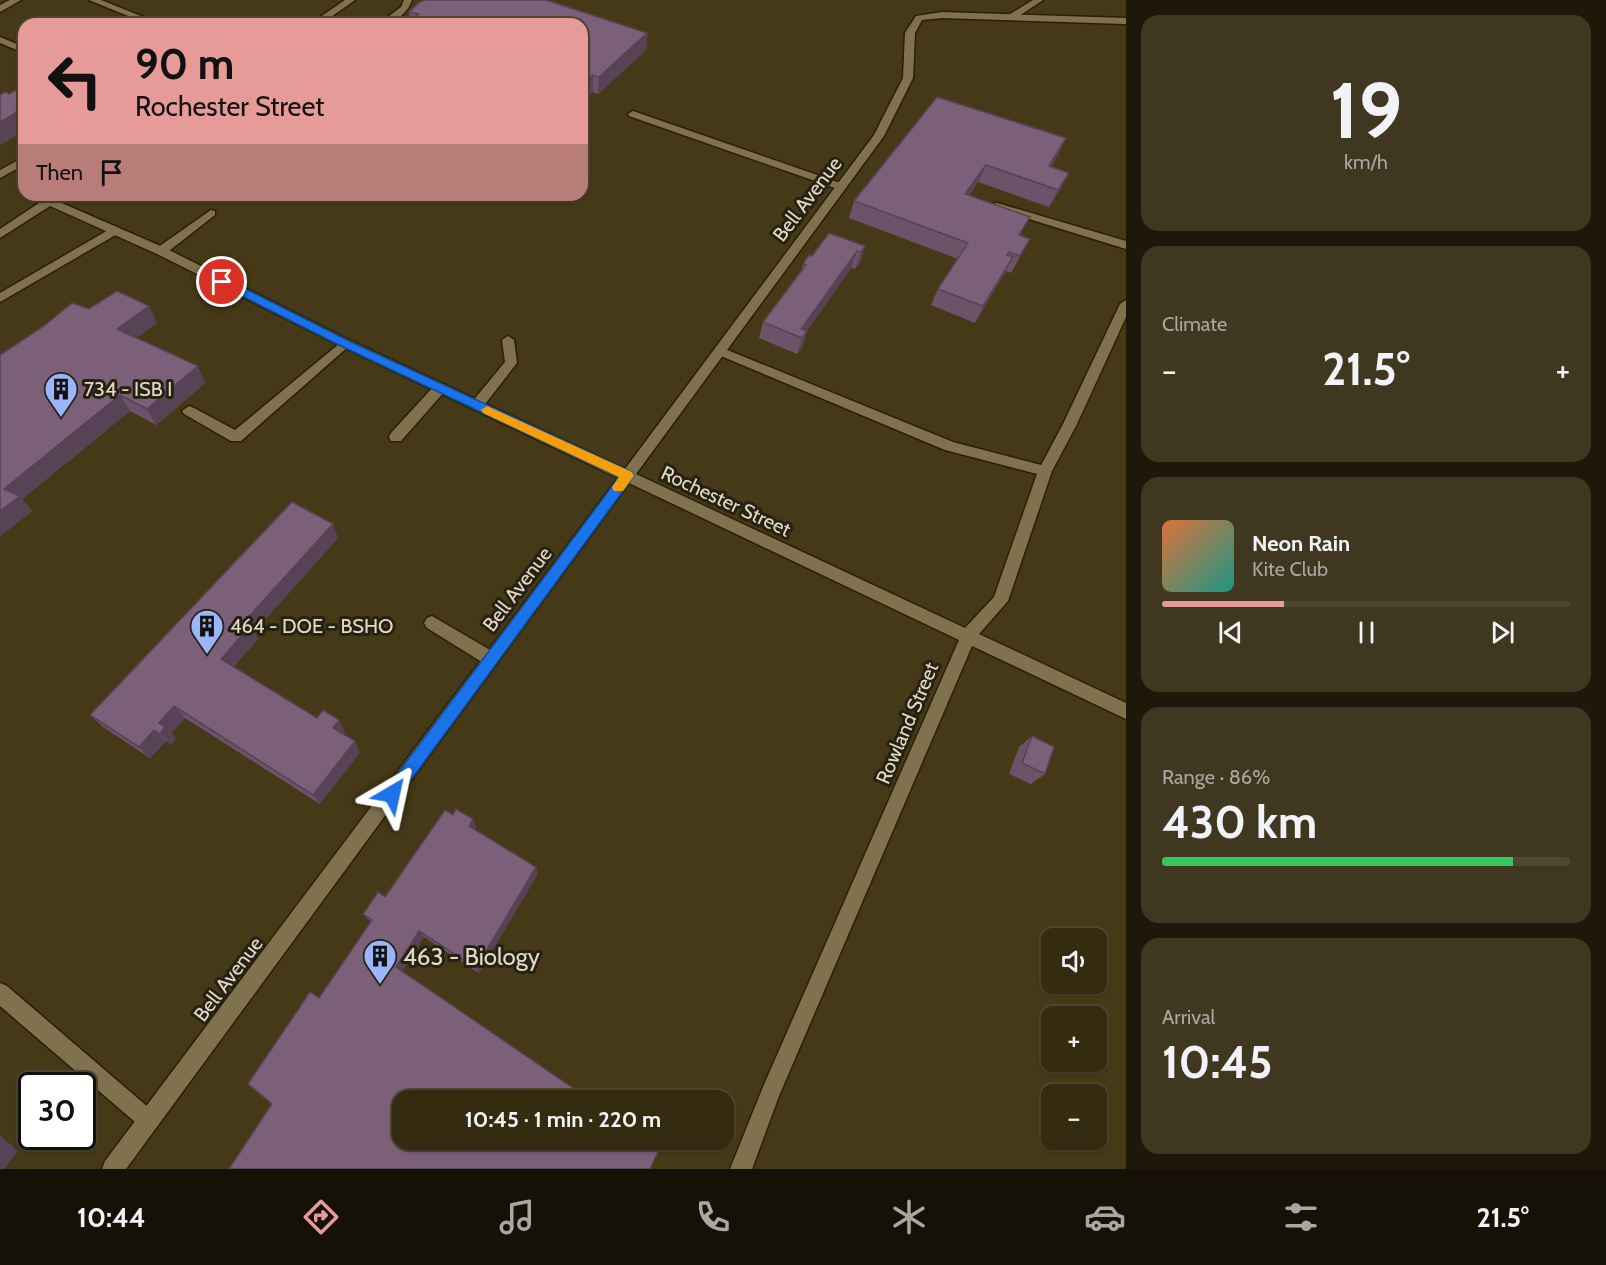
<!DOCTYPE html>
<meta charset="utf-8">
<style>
body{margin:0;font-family:Cabin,sans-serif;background:#3f371f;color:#f1f3f6;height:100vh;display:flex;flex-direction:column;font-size:22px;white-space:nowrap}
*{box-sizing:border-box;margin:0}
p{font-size:20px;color:#a9a79f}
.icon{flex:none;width:33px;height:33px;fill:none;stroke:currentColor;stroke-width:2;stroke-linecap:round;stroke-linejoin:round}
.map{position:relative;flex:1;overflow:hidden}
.details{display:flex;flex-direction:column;gap:15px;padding:15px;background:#1d1809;width:480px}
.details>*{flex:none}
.guide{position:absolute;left:18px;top:18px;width:570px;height:183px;border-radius:18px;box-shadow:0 2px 4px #0004,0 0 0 2px #4e4731;background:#e69b98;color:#111;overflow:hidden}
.controls{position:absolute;left:1041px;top:928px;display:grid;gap:12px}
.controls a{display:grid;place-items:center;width:66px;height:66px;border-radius:12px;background:#342b11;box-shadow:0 2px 4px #0004,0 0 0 2px #4e4731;font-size:30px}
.speed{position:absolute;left:18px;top:1072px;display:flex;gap:12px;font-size:30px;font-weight:700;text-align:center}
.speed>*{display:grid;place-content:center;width:78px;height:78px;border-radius:50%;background:#342b11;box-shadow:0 2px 4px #0004,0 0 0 2px #4e4731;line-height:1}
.speed .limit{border:3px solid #111;border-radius:9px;background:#fff;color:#111}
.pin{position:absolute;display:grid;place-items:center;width:51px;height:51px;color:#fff;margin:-26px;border:3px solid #fff;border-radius:50%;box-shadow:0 2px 6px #0007}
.me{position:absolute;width:66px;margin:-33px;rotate:36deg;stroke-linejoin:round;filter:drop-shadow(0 0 4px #0008)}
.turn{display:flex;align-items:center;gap:21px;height:126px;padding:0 18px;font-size:27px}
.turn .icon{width:78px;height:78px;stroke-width:2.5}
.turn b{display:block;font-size:42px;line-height:51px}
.then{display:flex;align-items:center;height:57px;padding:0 18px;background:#0003;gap:12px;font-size:22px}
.big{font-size:45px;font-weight:700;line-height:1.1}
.details .card{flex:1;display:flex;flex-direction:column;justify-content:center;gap:9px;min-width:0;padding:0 21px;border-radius:18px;background:#3f371f}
.details .dial{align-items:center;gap:0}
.dial b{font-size:78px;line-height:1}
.song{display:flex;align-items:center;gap:18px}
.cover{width:72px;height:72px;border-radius:9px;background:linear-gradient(135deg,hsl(20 70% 55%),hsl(170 70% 35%))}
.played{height:6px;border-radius:3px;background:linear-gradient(90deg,#e69b98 30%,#4e4731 30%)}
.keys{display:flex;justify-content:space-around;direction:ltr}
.heat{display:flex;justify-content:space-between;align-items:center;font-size:33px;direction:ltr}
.charge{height:9px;border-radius:4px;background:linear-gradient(90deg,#34c759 86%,#4e4731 0)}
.trip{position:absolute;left:392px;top:1090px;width:342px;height:60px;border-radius:18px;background:#342b11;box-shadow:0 2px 4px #0004,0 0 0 2px #4e4731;font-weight:700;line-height:60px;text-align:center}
.tabs{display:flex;height:96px;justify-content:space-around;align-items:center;background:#151107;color:#a9a79f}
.tabs .icon{width:42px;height:42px}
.tabs .on{color:#e69b98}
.tabs b{font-size:27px;color:#f1f3f6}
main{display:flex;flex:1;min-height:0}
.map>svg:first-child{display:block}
</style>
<main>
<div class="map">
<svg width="1126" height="1169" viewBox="0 0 1126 1169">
<rect width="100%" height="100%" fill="#463917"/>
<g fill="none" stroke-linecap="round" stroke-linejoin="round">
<defs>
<g id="lane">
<path d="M10 0H21L0 12V5Z"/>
<path d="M404 0H412C407 14 394 24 379 24L401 7Z"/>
<path d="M1033 0H1043L1013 20H1007V16Z"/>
<path d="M0 37 24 47V53L0 43Z"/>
<path d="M633 111 846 185 847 187 838 189 629 116 628 114Z"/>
<path d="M24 157V165L0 178V170Z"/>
<path d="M997 203 1126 241V249L993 208V204Z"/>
<path d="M211 210 215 211V215L165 254H157V248Z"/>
<path d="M115 226 121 230 119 233 0 302V293Z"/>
<path d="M508 336 514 340 517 363 482 408H472L470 405 472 402 505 362 502 340Z"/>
<path d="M345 339 351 343 349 346 241 441H231L184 414 182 411 189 406 194 408 235 430Z"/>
<path d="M720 347 953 442 1045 466 1052 471 1045 476 945 450 716 354 714 351Z"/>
<path d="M440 383 445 385 446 388 445 391 401 441H391L389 437 391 433 435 385Z"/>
<path d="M432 616 497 654 499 659 497 664 491 666 485 664 427 628 424 623 427 618Z"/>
<path d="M0 983 7 986 156 1114 159 1121 156 1128 149 1131 142 1128 0 1006Z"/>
</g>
<g id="street">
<path d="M89 0H101L161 24H148Z"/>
<path d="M345 0H355L321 24H310Z"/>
<path d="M942 12 1126 18V24L942 18 922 20 915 33 913 78 884 136 636 474 965 628 994 597 1038 471 1063 424 1120 304 1126 300V317L1077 424 1052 471 1008 601 979 634 1126 703V719L972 646 779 1096 752 1169H730L763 1087 959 640 629 483 126 1169H102L105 1161 618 478 341 346 157 254 50 206 0 238V229L51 195H62L57 201 165 248 349 340 625 469 874 135 903 78 905 33 916 16Z"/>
</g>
</defs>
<!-- lane casing -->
<use href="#lane" stroke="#2c2000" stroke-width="3"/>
<!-- street casing -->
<use href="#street" stroke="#2c2000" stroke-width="3"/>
<!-- lane -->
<use href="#lane" fill="#80724f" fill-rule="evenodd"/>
<!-- street -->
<use href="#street" fill="#80724f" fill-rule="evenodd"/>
</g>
<!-- wall -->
<g fill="#6b5369">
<path d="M409 12 647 33 646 50 598 94 593 92 584 100V114L410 22Z"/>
<path d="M937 97 1058 155 1051 167 1060 190 1049 207 978 182 969 196 1021 235 1030 239 1011 273 1006 271 975 323 931 305 938 289 958 259 849 218 854 201Z"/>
<path d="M865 246 860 263 855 269 851 268 807 331 802 348 797 354 759 338 763 322 801 271 803 264 812 256Z"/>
<path d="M89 309 157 323 136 338 205 383 156 425 130 411 22 499 32 511 0 536V355Z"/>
<path d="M338 538 254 632 258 639 233 667 317 718 345 732 343 734 355 741 360 752 320 804 185 718 171 733 176 738 171 745 166 741 150 758 103 727 90 715Z"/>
<path d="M1032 736 1045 774 1031 784 1009 774 1019 747Z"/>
<path d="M453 815 473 819 476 828 475 830 536 867 537 875 479 973 424 937 402 971 272 1104 371 922 363 914 385 897Z"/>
</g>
<!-- shaded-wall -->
<g fill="#574355">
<path d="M647 33 646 50 598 94 599 77Z"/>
<path d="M593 75V92L584 100V114L582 116V85Z"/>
<path d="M24 108V131L0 145V122Z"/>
<path d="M1066 138 1058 155 1040 183 1049 166Z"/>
<path d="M986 165 978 182 958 211 965 194Z"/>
<path d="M1069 173 1060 190 1049 207 1058 190Z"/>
<path d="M865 246 860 263 855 269 861 252Z"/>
<path d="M857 251 851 268 802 338 801 329Z"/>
<path d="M1013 257 1004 274 975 323 983 306Z"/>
<path d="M149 306 157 323 126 345 117 329Z"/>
<path d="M807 331 802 348 797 354 802 338Z"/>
<path d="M198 366 205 383 156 425 147 409Z"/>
<path d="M120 395 130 411 22 499 32 511 0 536V511L4 489Z"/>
<path d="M333 524 338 538 254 632 258 639 229 672 221 659 244 622Z"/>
<path d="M174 706 185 718 171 733 176 738 171 745 160 734 159 723Z"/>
<path d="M339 720 345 732 340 739 333 728Z"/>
<path d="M154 730 166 741 150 758 139 747Z"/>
<path d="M355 741 360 752 320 804 313 795Z"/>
<path d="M473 819 476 828 472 835 469 826Z"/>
<path d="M536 867 537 875 479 973 476 968Z"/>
<path d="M419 931 424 937 401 972 396 967Z"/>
<path d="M0 1135 18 1151 4 1169H0Z"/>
</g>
<!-- building -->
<g fill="#7c607a" stroke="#574355" stroke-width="1.5">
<path d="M425 0H546L647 33 599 77 593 75 582 85V24H408L419 14 409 12 420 2Z"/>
<path d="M24 86V108L0 122V95L5 92 9 94Z"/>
<path d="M937 97 1066 138 1049 166 1069 173 1058 190 986 165 965 194 1030 217 1019 235 1030 239 1020 256 1009 252 1007 255 1013 257 983 306 938 289 968 243 854 201Z"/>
<path d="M829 233 865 246 861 252 857 251 801 329 807 331 802 338 763 322 806 265 803 264 809 255 812 256Z"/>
<path d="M117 291 149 306 117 329 198 366 147 409 120 395 4 489 20 496 0 511V355L44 326 72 303 89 309Z"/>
<path d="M292 502 333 524 244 622 250 626 221 659 317 718 323 710 339 720 333 728 355 741 313 795 174 706 159 723 165 727 160 734 154 730 139 747 90 715Z"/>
<path d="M1032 736 1054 747 1045 774 1022 763Z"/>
<path d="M456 809 473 819 469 826 536 867 476 968 419 931 396 967 592 1101H402V1140H649L660 1147 650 1169H229L272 1104 248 1084 310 992 319 998 372 920 363 914 378 892 385 897 445 810 453 815Z"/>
</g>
<!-- route -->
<path fill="#1a73e8" stroke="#114b97" stroke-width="1.5" d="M218 279H226L349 341 632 472 634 476 397 799 392 802 386 799 384 794 386 789 619 477 341 346 218 284Z"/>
<!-- slow -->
<path fill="#f59e0b" d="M487 406 632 472 634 476 623 491H614L612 487 619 477 483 413 481 410Z"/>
<!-- icons -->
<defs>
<symbol id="building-pin" viewBox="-11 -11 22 30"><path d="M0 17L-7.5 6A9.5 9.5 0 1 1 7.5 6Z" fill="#9bb5fd" stroke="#272113"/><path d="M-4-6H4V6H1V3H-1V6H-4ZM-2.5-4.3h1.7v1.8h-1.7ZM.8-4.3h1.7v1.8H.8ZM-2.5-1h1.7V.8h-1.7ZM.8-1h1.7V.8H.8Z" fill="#111"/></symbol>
</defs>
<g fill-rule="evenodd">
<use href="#building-pin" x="42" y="370" width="38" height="52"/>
<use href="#building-pin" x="188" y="607" width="38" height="52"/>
<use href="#building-pin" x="361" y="937" width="38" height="52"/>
</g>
<g text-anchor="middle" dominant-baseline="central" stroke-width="6" stroke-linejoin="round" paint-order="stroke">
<!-- street labels -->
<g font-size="20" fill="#e2dac7" stroke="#272113">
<text transform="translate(807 199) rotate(-53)">Bell Avenue</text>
<text transform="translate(726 501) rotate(25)">Rochester Street</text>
<text transform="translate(517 589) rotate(-53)">Bell Avenue</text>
<text transform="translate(907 723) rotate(-67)">Rowland Street</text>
<text transform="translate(228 979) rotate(-53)">Bell Avenue</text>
</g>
<!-- poi labels -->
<g font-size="20" fill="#e2dac7" stroke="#272113" text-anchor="start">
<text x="84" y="389">734 - ISB I</text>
<text x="230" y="626">464 - DOE - BSHO</text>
</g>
<!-- near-poi labels -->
<g font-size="24" fill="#e2dac7" stroke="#272113" text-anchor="start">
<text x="403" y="956">463 - Biology</text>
</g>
</g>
</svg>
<div class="controls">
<a><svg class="icon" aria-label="sound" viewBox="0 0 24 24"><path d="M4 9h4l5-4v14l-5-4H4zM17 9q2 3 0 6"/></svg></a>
<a>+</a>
<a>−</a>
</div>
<div class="speed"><div class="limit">30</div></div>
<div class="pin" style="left:222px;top:282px;background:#d93025"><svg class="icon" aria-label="arrive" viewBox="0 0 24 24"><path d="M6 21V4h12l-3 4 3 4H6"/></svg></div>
<svg class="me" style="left:392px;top:794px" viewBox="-20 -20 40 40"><path d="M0-17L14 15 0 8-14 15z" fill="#1a73e8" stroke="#fff" stroke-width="4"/></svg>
<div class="trip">10:45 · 1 min · 220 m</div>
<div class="guide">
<div class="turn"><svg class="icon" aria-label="left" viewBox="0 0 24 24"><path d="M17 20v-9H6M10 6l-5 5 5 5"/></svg><div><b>90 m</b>Rochester Street</div></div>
<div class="then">Then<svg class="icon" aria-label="arrive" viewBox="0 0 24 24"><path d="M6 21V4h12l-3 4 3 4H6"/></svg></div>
</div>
</div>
<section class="details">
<div class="card dial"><b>19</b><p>km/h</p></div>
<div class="card"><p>Climate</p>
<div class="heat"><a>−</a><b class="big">21.5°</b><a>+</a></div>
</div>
<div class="card">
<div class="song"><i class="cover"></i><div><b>Neon Rain</b><p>Kite Club</p></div></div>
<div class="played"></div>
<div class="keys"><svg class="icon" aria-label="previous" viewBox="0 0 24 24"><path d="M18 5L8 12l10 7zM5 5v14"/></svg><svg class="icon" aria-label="pause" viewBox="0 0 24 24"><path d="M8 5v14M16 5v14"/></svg><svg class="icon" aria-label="next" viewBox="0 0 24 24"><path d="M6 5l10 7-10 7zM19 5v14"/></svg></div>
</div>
<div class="card"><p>Range · 86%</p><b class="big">430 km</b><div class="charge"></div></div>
<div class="card"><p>Arrival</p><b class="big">10:45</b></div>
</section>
</main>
<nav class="tabs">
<b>10:44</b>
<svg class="icon on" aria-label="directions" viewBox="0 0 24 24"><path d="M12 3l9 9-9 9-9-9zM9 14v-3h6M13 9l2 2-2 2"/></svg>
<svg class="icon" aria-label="music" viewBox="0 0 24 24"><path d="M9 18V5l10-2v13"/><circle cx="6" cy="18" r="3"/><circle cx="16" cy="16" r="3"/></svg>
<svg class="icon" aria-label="phone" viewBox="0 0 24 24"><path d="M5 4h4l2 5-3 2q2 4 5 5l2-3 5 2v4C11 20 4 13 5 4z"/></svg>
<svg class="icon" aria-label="climate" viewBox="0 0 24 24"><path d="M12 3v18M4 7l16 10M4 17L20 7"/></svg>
<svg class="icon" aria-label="car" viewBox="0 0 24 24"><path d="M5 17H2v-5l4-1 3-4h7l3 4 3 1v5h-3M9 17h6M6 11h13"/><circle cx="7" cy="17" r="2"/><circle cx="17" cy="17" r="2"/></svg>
<svg class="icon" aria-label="filters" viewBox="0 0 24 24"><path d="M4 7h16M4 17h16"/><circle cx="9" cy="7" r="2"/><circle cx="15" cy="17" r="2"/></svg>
<b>21.5°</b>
</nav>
